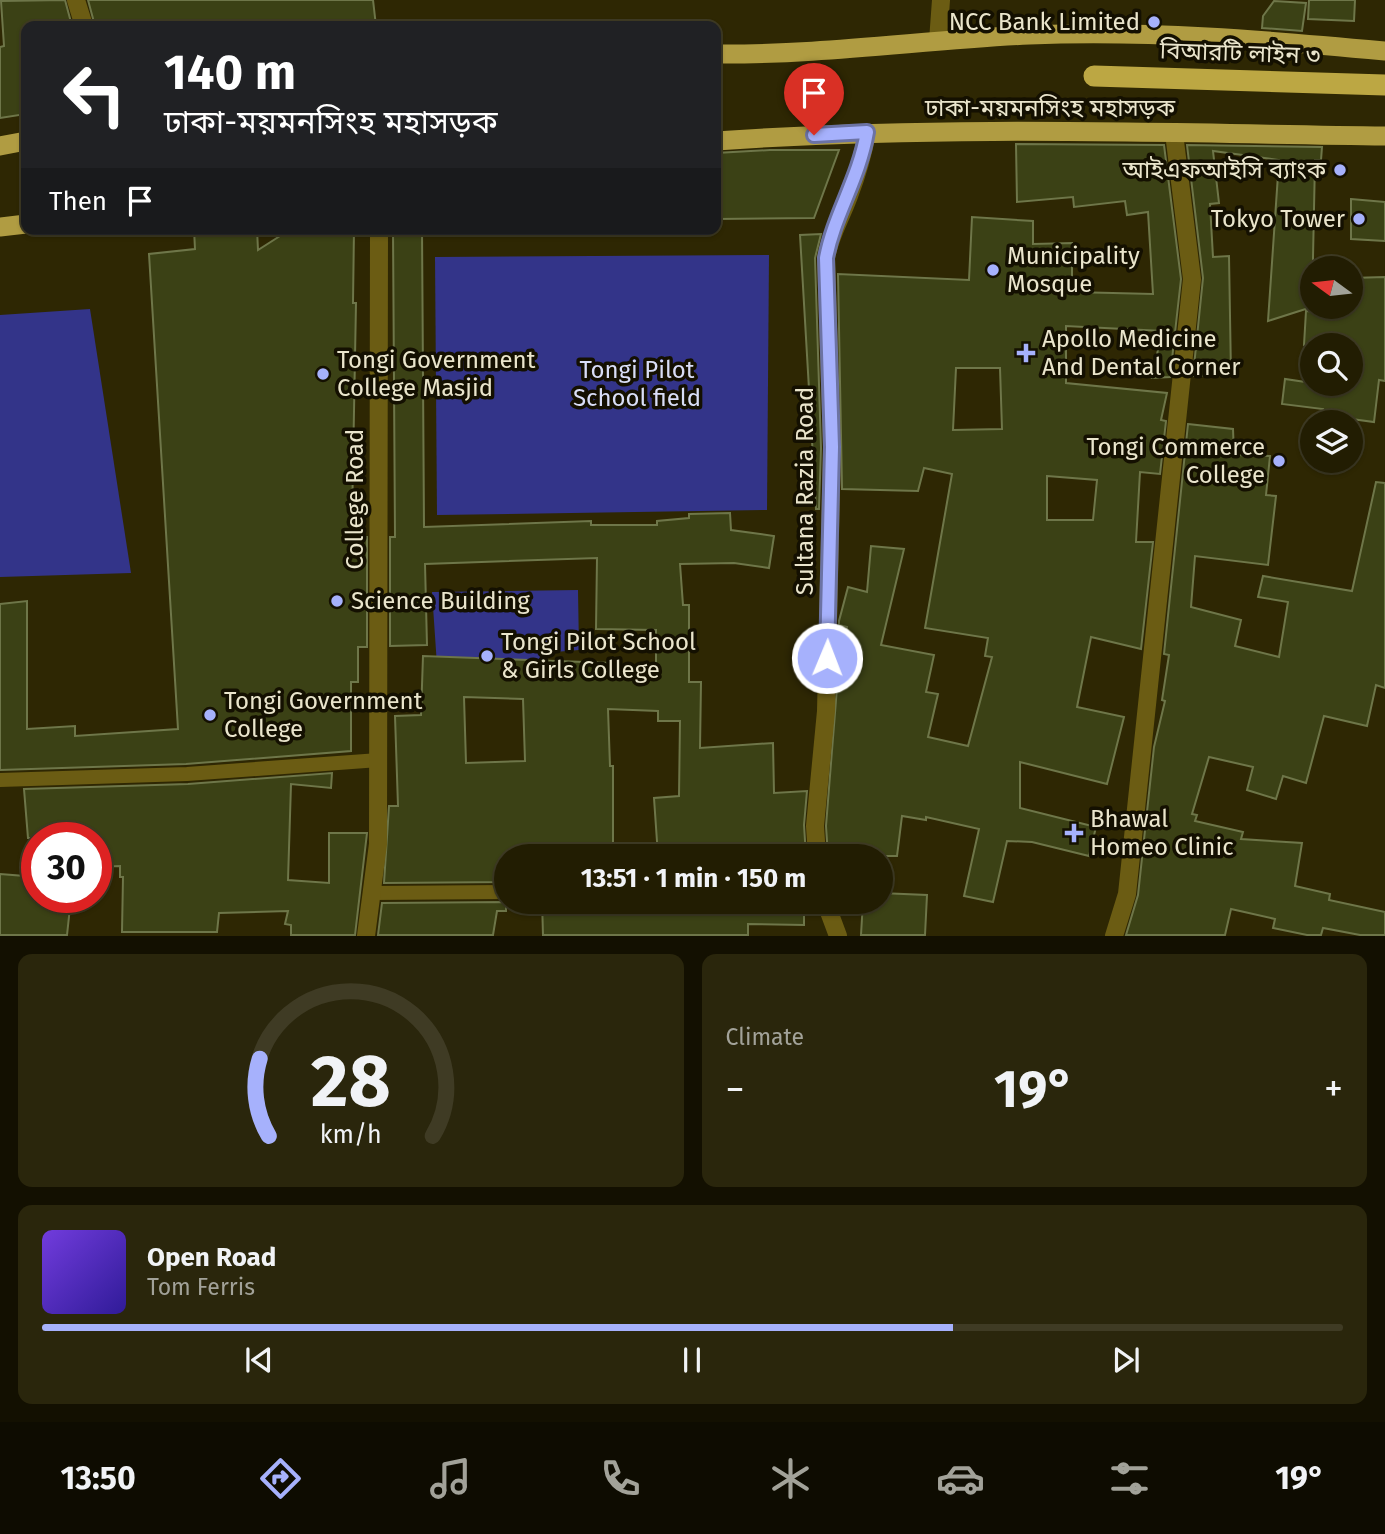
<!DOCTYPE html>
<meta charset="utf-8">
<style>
body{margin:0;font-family:"Fira Sans","Noto Sans Bengali",sans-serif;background:#2a260c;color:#f1f3f6;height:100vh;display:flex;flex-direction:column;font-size:26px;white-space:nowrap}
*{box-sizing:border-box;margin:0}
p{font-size:23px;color:#a2a299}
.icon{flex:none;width:38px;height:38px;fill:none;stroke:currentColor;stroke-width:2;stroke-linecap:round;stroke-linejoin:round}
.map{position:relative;height:936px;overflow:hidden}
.side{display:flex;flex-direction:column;gap:18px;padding:18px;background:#131001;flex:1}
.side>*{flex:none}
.banner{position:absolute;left:21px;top:21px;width:700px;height:214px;border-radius:14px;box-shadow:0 2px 5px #0004,0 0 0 2px #3f3b24;background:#202124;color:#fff;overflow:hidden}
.needle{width:46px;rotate:285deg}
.fabs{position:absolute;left:1300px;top:256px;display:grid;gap:14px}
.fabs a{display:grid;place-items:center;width:63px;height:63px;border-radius:50%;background:#221d02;box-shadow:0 2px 5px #0004,0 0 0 2px #3f3b24;font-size:35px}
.speed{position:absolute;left:21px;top:822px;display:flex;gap:14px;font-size:35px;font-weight:700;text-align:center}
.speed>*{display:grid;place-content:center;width:91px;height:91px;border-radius:50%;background:#221d02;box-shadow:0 2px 5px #0004,0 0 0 2px #3f3b24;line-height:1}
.speed .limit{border:10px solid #d22;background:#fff;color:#111}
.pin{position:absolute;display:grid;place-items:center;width:60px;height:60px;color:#fff;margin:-72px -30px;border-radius:50% 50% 50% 0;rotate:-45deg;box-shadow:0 0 7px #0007}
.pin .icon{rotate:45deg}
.me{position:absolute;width:77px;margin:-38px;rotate:1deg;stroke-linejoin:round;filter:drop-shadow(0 0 5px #0008)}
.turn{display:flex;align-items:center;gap:24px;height:147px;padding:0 28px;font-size:32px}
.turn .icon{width:91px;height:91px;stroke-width:2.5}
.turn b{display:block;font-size:49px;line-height:60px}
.then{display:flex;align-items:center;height:66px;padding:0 28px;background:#0003;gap:14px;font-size:26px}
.big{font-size:52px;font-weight:700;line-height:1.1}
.side .card{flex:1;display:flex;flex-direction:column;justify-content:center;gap:10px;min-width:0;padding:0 24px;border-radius:14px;background:#2a260c}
.side .dial{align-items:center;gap:0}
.dial svg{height:182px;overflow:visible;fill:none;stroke:#3f3b24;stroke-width:7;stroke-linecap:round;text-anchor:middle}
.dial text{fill:#f1f3f6;stroke:none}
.song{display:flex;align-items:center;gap:21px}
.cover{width:84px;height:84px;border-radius:10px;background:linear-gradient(135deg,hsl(260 70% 55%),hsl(250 70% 35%))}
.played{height:7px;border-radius:4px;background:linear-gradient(90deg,#a6b1fc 70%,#3f3b24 70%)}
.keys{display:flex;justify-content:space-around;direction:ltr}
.heat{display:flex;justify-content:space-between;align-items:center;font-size:38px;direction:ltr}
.side .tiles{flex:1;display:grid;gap:18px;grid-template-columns:1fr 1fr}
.card:last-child{grid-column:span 2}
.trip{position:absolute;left:494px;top:844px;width:399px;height:70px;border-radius:35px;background:#221d02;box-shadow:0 2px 5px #0004,0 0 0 2px #3f3b24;font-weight:700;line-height:70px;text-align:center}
.tabs{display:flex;height:112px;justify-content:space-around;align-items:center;background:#0e0c01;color:#a2a299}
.tabs .icon{width:49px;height:49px}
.tabs .current{color:#a6b1fc}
.tabs b{font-size:32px;color:#f1f3f6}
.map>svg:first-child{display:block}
</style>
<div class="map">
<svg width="1385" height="936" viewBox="0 0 1385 936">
<rect width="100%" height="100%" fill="#2e2703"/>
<!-- green -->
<g fill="#333489">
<path d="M769 255 767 510 437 515 435 257Z"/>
<path d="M90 309 131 573 0 577V315Z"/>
<path d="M578 590 579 650 543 653V677L438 680 432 592Z"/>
</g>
<!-- building -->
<g fill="#3b4115" stroke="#6e7649" stroke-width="2" fill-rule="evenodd">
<path d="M65 0 72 26H26V114L0 118V47L4 46 1 1Z"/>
<path d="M88 0H373L376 26H95Z"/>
<path d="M1309 0H1355L1354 21 1308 19Z"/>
<path d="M1274 1 1306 3 1302 31 1262 28 1263 16Z"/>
<path d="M1016 144 1164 145 1181 279 1170 377 1152 378 1162 331 1066 326V383L1167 393 1161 420 1166 421 1160 474 1140 472 1136 542H1153L1141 649 1091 637 1077 707 1124 717 1107 784 1020 762V808L1096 827 1089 856 1032 842 1007 841 993 902 964 896 979 829 926 817V820L902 816 897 856H828L826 826 838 675 847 627 839 625V621L848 587 867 592 871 546 904 549 881 645 934 655 926 692 938 694 928 737 968 746 992 657 985 656 988 638 925 628 952 474 924 468 918 491 842 489 838 274 969 280 972 217 1033 221V244L1072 243V292L1153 294 1148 212 1127 215 1125 201 1074 207 1073 197 1017 202ZM956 368H1000L1002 429 953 430ZM1047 476 1097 480 1093 520H1047Z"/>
<path d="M1187 145 1322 147 1321 160H1315L1312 307 1268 321 1279 160 1213 151 1219 203 1210 204 1213 257 1229 256 1231 375 1193 376 1203 278Z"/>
<path d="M770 150H839L814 218 716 219V153Z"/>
<path d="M1351 199 1385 202V241L1351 239Z"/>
<path d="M194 229H257L258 250 291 229H354L353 303H356L352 520H355L356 538 367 537V647H358V682H351V751L186 764 0 770V604L27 601V729L75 726V736L178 729 149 254 195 249Z"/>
<path d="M393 229H422L424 527 591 521V525H657V521L689 518V514L730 513 731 530 774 536 769 568 734 563 680 564 683 605H689V682H701L700 748 773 743 774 793 807 791 804 825 806 856H658L654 798 679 796 680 721H658V711L608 709 610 766H613V856H506V882L384 883 389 806H398L395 716 421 715 423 656 612 663V677L656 678V630L596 629 597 558 425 564 427 645 390 646V537H395ZM464 697 523 699 525 761 466 763Z"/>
<path d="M821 234 815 258 821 448 819 509H816L800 235Z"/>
<path d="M1385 277V381L1379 380 1374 422 1322 415 1323 409 1282 404 1285 379 1312 383H1351V345H1304L1306 311 1351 313V278Z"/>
<path d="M1188 424 1233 429 1234 455 1270 456 1266 495 1276 496 1268 565 1195 556 1191 607 1241 620 1235 646 1279 657 1288 602 1258 597 1263 576 1352 591 1376 482 1385 483V688L1376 685 1367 726 1324 716 1306 783 1283 776 1276 799 1247 790 1253 767 1209 757 1192 814 1197 815 1195 821 1243 832 1241 839 1302 843 1295 886 1330 894 1329 900 1385 912V935H1360L1323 928 1321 935H1307L1273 928 1275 919 1231 909 1225 935H1126L1138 895 1154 747 1165 701 1162 700 1169 655 1164 654Z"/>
<path d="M332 773 331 788 291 784 288 880 329 883V833H367L355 935H291V925L285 924 288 911 219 913 217 932H122L123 877H120V866L96 867V838H28L24 789 188 784Z"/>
<path d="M0 874 37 877V898H71L67 935H0Z"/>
<path d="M880 893 927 895 925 935H861L863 901H880Z"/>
<path d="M542 901H804V925L748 924V935H543Z"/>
<path d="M506 902V911H497L493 935H378L382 903Z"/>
</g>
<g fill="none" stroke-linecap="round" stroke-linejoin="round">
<!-- service -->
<g stroke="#6b5c13" stroke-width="14">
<path d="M0 780 187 774 379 760"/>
<path d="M371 893 506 892"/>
</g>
<!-- minor -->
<g stroke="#6b5c13" stroke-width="18">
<path d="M76 0 84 26"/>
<path d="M938 41 941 0"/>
<path d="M817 856 815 826 826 711 832 448 826 258C830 235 841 218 849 196 857 175 863 155 867 133"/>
<path d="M825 901 838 936"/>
<path d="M366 936 378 844 379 229"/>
<path d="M1114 936 1127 894 1192 279 1174 133"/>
</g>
<!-- trunk -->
<g stroke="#b09c42" stroke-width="19">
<path d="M716 54C821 55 924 40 1029 35 1149 30 1266 40 1385 51"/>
<path d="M716 141C939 125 1162 133 1385 136"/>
<path d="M0 146 26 141"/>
<path d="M0 227 26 224"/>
</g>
<!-- motorway -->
<path stroke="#bca743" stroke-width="21" d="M1094 76 1385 85"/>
</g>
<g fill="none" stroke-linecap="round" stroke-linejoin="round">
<defs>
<path id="route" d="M814 135 867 132C859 179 834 215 826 258L832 447 827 658"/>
</defs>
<!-- route casing -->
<use href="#route" stroke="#6c73a4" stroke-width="18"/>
<!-- route -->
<use href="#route" stroke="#a6b1fc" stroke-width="12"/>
</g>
<!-- markers -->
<g fill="#a6b1fc" stroke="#141001" stroke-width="2.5">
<circle cx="1154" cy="22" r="7"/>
<circle cx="1340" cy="170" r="7"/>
<circle cx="1359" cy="219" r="7"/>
<circle cx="993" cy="270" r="7"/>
<path d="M1022.5 342.5h7v7h7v7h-7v7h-7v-7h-7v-7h7z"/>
<circle cx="323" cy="374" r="7"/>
<circle cx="1279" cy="461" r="7"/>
<circle cx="337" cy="601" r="7"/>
<circle cx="487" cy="656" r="7"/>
<circle cx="210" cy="715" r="7"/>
<path d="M1070.5 822.5h7v7h7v7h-7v7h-7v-7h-7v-7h7z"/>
</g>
<g text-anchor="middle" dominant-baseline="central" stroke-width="7" stroke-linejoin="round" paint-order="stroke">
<!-- poi labels -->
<g font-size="24" fill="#eae5cc" stroke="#141001" text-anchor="start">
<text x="1140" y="22" text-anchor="end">NCC Bank Limited</text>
<text x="1326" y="170" text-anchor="end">আইএফআইসি ব্যাংক</text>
<text x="1345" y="219" text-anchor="end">Tokyo Tower</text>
<text x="1007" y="256">Municipality<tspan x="1007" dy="28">Mosque</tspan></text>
<text x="1042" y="339">Apollo Medicine<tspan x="1042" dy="28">And Dental Corner</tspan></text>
<text x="337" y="360">Tongi Government<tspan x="337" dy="28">College Masjid</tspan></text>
<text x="1265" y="447" text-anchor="end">Tongi Commerce<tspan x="1265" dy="28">College</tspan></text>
<text x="351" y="601">Science Building</text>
<text x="501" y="642">Tongi Pilot School<tspan x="501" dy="28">&amp; Girls College</tspan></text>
<text x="224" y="701">Tongi Government<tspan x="224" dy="28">College</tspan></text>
<text x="1090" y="819">Bhawal<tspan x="1090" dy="28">Homeo Clinic</tspan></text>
</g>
<!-- street labels -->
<g font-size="24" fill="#eae5cc" stroke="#141001">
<text transform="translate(1240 53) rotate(2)">বিআরটি লাইন ৩</text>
<text x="1050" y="108">ঢাকা-ময়মনসিংহ মহাসড়ক</text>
<text transform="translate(805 491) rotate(-90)">Sultana Razia Road</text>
<text transform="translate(355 499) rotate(-90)">College Road</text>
</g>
<!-- park labels -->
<g font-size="24" fill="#d9def7" stroke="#141001">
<text x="637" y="370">Tongi Pilot<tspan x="637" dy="28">School field</tspan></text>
</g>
</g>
</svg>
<div class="fabs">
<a><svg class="needle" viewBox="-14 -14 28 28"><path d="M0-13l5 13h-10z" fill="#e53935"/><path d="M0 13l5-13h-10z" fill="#a2a299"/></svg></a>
<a><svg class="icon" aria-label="search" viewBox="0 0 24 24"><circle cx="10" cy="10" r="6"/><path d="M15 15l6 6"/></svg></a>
<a><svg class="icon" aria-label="layers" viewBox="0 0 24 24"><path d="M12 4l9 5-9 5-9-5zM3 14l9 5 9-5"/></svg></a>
</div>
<div class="speed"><div class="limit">30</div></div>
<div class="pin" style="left:814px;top:135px;background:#d93025"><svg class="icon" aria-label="arrive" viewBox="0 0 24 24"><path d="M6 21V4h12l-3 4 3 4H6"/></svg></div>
<svg class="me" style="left:827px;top:658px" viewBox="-20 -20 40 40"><circle r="17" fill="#a6b1fc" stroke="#fff" stroke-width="3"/><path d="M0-11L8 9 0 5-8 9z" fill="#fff"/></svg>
<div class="trip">13:51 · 1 min · 150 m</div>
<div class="banner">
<div class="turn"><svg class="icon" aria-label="left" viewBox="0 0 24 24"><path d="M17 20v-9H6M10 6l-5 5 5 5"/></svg><div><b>140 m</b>ঢাকা-ময়মনসিংহ মহাসড়ক</div></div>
<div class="then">Then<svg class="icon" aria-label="arrive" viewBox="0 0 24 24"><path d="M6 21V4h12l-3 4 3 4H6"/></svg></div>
</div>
</div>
<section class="side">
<div class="tiles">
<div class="card dial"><svg viewBox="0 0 100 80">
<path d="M14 69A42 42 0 1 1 86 69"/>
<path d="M14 69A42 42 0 0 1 10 35" stroke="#a6b1fc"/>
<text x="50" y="56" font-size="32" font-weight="700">28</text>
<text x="50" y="72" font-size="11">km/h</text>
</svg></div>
<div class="card"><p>Climate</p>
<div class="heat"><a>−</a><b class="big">19°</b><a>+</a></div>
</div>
<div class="card">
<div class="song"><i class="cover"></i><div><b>Open Road</b><p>Tom Ferris</p></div></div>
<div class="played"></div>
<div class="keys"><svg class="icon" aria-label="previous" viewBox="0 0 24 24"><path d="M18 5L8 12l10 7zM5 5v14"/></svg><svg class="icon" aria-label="pause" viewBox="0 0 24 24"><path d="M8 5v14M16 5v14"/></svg><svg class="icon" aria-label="next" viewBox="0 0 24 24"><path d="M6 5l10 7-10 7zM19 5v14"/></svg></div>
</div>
</div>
</section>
<nav class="tabs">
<b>13:50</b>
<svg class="icon current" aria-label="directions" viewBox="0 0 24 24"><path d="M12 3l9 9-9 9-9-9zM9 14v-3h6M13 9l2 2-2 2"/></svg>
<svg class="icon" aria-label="music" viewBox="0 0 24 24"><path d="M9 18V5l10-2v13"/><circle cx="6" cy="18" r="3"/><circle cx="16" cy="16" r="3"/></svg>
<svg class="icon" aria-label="phone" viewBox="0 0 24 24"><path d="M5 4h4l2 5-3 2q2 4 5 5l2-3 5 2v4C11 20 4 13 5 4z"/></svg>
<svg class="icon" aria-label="climate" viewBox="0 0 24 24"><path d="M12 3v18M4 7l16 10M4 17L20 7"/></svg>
<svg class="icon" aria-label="car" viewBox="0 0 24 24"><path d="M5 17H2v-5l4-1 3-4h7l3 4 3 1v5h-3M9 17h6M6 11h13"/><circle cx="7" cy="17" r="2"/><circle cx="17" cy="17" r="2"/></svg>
<svg class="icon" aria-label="filters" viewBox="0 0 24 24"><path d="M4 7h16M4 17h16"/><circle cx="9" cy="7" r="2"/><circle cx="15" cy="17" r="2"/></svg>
<b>19°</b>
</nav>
